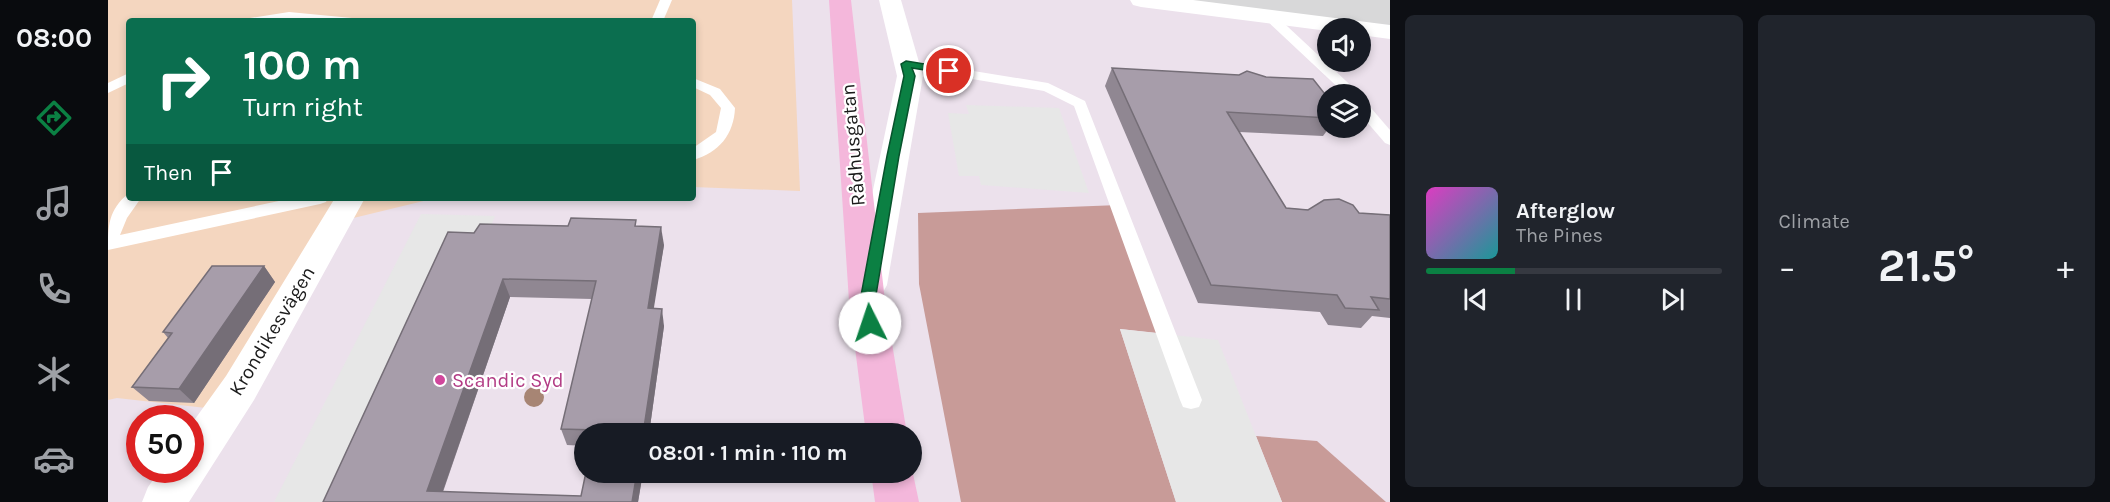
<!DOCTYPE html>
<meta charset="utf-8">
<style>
body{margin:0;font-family:Karla,sans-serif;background:#20242c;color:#f1f3f6;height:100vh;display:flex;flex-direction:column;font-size:22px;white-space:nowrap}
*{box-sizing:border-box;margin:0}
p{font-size:20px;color:#9ea1a6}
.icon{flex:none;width:33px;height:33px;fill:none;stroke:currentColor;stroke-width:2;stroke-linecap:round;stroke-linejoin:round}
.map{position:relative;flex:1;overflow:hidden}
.sheet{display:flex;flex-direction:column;gap:15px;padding:15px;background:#0d0f14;width:720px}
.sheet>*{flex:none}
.guide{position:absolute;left:18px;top:18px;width:570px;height:183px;border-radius:6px;box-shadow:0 3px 9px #0003;background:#0b6e4f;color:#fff;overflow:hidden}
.tools{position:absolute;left:1209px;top:18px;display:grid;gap:12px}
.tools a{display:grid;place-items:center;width:54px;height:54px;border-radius:50%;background:#171b24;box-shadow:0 3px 9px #0003;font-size:30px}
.speed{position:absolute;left:18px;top:405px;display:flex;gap:12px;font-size:30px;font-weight:700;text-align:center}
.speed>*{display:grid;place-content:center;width:78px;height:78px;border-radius:50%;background:#171b24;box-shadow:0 3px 9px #0003;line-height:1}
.speed .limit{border:9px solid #d22;background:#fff;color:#111}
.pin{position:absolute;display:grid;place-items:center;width:51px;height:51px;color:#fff;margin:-26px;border:3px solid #fff;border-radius:50%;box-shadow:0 2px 6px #0007}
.me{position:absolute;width:66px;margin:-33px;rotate:356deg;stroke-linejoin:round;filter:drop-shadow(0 0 4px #0008)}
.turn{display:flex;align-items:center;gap:21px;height:126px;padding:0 18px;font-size:27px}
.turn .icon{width:78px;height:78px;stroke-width:2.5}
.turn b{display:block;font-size:42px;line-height:51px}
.then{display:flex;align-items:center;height:57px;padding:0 18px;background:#0003;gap:12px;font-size:22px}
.big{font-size:45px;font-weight:700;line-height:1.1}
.sheet .tile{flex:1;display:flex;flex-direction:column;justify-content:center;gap:9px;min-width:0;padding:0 21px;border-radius:9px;background:#20242c}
.song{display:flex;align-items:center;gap:18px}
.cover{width:72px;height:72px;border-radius:9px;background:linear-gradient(135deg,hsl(310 70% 55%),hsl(180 70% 35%))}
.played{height:6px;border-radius:3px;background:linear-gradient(90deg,#0b8043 30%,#363941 30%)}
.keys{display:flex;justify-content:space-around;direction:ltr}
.heat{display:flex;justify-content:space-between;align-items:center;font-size:33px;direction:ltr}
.sheet .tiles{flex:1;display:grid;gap:15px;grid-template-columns:repeat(2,1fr)}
.trip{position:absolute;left:466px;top:423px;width:348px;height:60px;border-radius:30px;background:#171b24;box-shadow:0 3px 9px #0003;font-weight:700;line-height:60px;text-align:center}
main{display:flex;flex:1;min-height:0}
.dock{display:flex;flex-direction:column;width:108px;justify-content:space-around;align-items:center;background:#090b0e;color:#9ea1a6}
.dock .icon{width:42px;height:42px}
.dock .selected{color:#0b8043}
.dock b{font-size:27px;color:#f1f3f6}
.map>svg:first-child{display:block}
</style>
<main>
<nav class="dock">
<b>08:00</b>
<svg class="icon selected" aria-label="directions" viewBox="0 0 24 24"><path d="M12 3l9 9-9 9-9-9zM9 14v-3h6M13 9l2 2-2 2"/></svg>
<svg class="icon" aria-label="music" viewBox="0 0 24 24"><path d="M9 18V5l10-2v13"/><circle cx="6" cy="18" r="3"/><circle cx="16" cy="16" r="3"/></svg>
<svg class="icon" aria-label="phone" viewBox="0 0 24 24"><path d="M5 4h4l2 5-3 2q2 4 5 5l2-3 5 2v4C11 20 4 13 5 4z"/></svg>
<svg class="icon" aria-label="climate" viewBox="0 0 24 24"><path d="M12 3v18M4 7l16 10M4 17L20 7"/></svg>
<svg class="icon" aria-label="car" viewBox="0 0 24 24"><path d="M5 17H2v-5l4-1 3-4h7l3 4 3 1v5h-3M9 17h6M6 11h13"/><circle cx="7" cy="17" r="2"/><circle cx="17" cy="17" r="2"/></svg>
</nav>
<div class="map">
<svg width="1282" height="502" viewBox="0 0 1282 502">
<rect width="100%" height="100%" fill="#ece1ec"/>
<!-- residential -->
<path fill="#d8d8d9" d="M1033 0H1282V32L1161 16Z"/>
<!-- forest -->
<g fill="#c89b98">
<path d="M1011 205 1059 334 1012 329 1068 502H853L811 284 810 213Z"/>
<path d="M1148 436 1209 441 1278 502H1174Z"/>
</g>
<!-- park -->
<path fill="#f4d6bf" d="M0 0H684L692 191 585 187V21H21V198H328L229 222 116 410 9 398 0 400Z"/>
<!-- parking -->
<g fill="#e7e7e7">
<path d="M858 105 951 108 981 193 873 185 871 176H851L840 113 861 114Z"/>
<path d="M313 214 387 216 373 251 238 502H166Z"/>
<path d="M1012 329 1110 340 1174 502H1068Z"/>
</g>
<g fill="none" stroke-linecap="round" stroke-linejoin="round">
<!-- service -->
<g fill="#fff" fill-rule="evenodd">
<path d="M552 0H564L555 21H543Z"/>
<path d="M181 12 244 18 246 21H140L142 18Z"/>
<path d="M1161 12 1165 13 1252 94H1237L1157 19 1155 16 1157 13Z"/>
<path d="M798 60 940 83 977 101 1094 400 1091 407 1083 409 1075 407 1072 400 966 106 936 91 793 67 791 64 793 61Z"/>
<path d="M21 73V83L0 93V83Z"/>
<path d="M585 78 612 89 627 108C626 134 611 153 585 160V148L608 132 613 108 602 95 585 87Z"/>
<path d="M1252 100 1257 101 1282 130V145L1277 143 1252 114Z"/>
<path d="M21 193V198H33L19 218 12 235 185 198H220L218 202 212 204 0 250C0 226 0 210 21 193Z"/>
</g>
<!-- minor -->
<g fill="#fff" fill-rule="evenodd">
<path d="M771 0H793L815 76 779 285 774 294 762 298 750 294 745 285 789 76Z"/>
<path d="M1022 0H1085L1282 25V39L1252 35V28H1220V31L1033 7 1025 5Z"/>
<path d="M227 198H257L146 400 81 502H34L40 487 52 470H82V426L118 376Z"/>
</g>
<!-- secondary -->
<g fill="#f4b7db" fill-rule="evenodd">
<path d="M721 0H743L777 301 799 434H758L741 301Z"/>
<path d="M804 469 811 502H767L763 472H804Z"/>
</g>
</g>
<!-- trees -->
<circle fill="#a78574" cx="426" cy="397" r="10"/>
<!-- wall -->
<g fill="#908792">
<path d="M1004 68 1220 98V128H1221L1215 136 1131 132 1178 208 1282 215V318L1264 316 1253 328 1220 325 1212 312 1090 303 997 86Z"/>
<path d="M529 227 556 245 545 308 556 326 541 434H477V446L459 445 453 429 484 299 402 297 335 492 473 496 535 472 530 502H215L366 233Z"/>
<path d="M156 266 167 282 86 403 41 401 24 387 60 338 55 332Z"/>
</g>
<!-- shaded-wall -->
<g fill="#756e77">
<path d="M553 227 556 245 543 326 540 308Z"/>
<path d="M156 266 167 282 86 403 71 389Z"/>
<path d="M395 279 402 297 331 502 319 491Z"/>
<path d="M554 309 556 326 541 434H535Z"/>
<path d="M529 472H535L530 502H524Z"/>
</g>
<!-- building -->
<g fill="#a79daa" stroke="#756e77" stroke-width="1.5">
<path d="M1004 68 1131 75 1139 71 1158 77 1205 79 1220 98V105H1217L1220 108V118L1119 112 1178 208 1200 210 1216 200 1231 199 1245 205 1251 213 1282 215V299L1263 297 1271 310 1237 308 1229 295 1103 285Z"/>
<path d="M463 218 528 220 527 226 553 227 540 308 554 309 535 434H486L487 430 453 429 488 281 395 279 319 491 473 496 478 472H529L524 502H215L340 232 366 233 372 224 460 226Z"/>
<path d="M104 266H156L71 389 24 387 64 333 55 332Z"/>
</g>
<!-- route -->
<path fill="#0b8043" stroke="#07532c" stroke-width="1.5" d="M798 61 841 68 846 71 841 74 804 68 807 76 791 156 767 301 770 323 768 327H757L752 301 779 156 796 76 793 64Z"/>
<!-- markers -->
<circle fill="#d1479c" stroke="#fff" stroke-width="2" cx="332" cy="380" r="6"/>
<g text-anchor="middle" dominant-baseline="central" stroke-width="4.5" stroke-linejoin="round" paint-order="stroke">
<!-- street labels -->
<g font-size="20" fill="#1b1b1b" stroke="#fff">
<text transform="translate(745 145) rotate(-95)">Rådhusgatan</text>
<text transform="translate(164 331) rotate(-59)">Krondikesvägen</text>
</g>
<!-- hotel labels -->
<g font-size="20" fill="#b23c85" stroke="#fff" text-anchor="start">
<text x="344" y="380">Scandic Syd</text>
</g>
</g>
</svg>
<div class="tools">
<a><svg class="icon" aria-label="sound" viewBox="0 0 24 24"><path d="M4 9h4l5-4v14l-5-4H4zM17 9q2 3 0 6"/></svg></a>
<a><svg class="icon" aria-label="layers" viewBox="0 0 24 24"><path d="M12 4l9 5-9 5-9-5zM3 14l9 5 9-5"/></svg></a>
</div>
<div class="speed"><div class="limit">50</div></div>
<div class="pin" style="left:841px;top:71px;background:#d93025"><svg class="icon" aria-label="arrive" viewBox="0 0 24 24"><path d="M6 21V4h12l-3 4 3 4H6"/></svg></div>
<svg class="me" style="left:762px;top:323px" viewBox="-20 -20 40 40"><circle r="19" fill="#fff"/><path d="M0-13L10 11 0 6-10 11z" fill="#0b8043"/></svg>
<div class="trip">08:01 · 1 min · 110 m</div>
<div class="guide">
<div class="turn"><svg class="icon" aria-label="right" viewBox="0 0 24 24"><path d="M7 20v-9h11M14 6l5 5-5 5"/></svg><div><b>100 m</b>Turn right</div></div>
<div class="then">Then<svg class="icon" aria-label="arrive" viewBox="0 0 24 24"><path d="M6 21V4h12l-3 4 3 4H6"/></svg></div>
</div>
</div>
<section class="sheet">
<div class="tiles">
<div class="tile">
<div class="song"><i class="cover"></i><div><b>Afterglow</b><p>The Pines</p></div></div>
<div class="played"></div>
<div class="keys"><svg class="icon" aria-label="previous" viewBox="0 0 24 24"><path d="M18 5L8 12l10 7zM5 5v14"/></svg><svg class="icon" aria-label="pause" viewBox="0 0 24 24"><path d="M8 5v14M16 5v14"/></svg><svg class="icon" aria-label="next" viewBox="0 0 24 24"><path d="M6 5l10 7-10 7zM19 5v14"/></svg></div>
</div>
<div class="tile"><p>Climate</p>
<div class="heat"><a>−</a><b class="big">21.5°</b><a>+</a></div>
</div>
</div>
</section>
</main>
